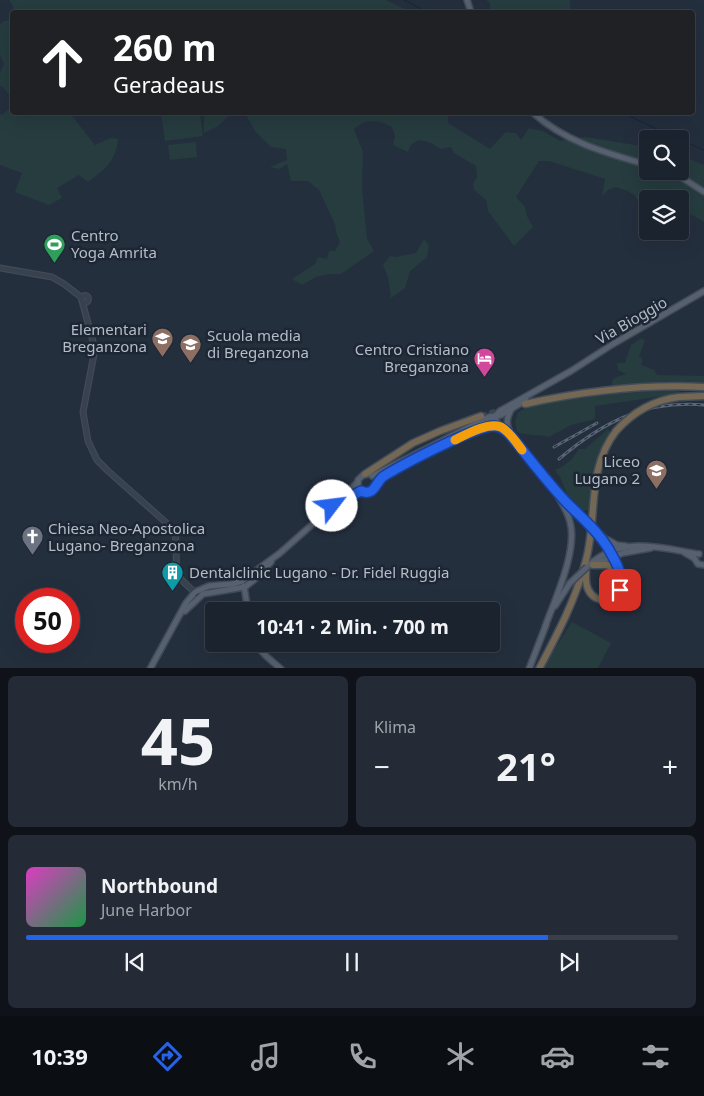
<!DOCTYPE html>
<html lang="de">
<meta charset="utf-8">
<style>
body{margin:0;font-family:"Noto Sans",sans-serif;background:#242b36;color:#f1f3f6;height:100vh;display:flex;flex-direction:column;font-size:19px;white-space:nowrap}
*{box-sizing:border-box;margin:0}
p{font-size:16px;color:#a0a4aa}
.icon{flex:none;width:28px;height:28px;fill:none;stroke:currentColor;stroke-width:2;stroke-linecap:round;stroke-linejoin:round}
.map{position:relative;height:668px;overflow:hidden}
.panel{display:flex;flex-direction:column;gap:8px;padding:8px;background:#0f1319;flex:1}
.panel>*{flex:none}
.hud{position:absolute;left:10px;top:10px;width:685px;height:105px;border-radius:5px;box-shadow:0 5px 20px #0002,0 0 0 1px #39404a;background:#202124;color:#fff;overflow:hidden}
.controls{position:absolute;left:639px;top:130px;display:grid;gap:10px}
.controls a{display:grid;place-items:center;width:50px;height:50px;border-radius:5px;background:#1b232e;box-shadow:0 5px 20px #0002,0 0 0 1px #39404a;font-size:25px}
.speed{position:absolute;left:15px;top:588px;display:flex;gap:10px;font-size:25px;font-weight:700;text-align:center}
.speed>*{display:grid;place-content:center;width:65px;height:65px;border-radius:50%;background:#1b232e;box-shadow:0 5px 20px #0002,0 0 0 1px #39404a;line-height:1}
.speed .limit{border:8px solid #d22;background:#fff;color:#111}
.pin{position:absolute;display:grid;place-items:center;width:42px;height:42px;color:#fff;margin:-21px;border-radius:10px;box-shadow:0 2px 8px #0006}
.me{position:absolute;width:55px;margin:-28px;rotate:60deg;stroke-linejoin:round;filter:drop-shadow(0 0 4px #0008)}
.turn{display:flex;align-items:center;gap:18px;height:105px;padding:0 20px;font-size:22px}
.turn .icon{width:65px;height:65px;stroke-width:2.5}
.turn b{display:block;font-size:35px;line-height:42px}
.big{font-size:38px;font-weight:700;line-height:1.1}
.panel .card{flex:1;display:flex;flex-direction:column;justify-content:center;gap:8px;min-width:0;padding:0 18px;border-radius:8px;background:#242b36}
.panel .dial{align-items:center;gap:0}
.dial b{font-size:65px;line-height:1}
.song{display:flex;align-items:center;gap:15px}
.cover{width:60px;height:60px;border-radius:8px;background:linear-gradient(135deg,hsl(310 70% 55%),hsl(140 70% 35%))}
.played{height:5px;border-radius:2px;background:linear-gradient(90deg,#2563eb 80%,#39404a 80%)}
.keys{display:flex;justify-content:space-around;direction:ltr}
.heat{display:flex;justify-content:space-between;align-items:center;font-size:28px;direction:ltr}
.panel .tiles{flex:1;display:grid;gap:8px;grid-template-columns:1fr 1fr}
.card:last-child{grid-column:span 2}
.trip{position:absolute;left:205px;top:602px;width:295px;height:50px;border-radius:5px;background:#1b232e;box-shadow:0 5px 20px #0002,0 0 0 1px #39404a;font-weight:700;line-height:50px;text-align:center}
.tab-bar{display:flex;height:80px;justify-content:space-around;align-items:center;background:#0b0e12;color:#a0a4aa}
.tab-bar .icon{width:35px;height:35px}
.tab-bar .active{color:#2563eb}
.tab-bar b{font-size:22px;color:#f1f3f6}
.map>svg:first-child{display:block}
</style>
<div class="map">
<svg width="704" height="669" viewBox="0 0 704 669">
<rect width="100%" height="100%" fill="#242f3e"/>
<!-- green -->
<g fill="#263c3f">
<path d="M9 0H386L411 12H15L13 6Z"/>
<path d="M486 0H570V12H490V3Z"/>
<path d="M12 20V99L3 87 0 86V73L4 64 0 55V25L4 21Z"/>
<path d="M12 107V112L74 113 72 116 95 145 111 138 118 139C116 162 105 169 88 182L79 175 57 188 62 198 49 205 15 192 22 173 0 165V114L2 115Z"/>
<path d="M161 113H200L203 136 165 141Z"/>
<path d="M204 113V112L232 113 218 126 204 133Z"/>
<path d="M245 113H448V123L490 149 506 132 516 133 521 140 529 128 543 131 560 141 585 137 647 147 648 171H680V155L704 165V222L680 208V199H648L647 230C644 217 642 201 631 193 627 190 621 189 616 187L608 190 602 196 605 179 549 161H539L516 197 525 207 526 214 533 227 514 246 488 211 486 200 474 190 473 184 477 177 476 166 454 153 451 147 440 149C433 143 427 141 418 140L411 145 408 152 393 145 395 136 392 127C379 120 366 118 354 129L363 152 362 188 367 239 374 251 341 274H329L316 277 302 285 292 279 315 264 318 257 327 259 329 251H335L340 242 336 232 335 224 319 190 308 181H291L287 164 280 169 270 167 287 160 286 149 271 147 255 131Z"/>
<path d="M196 142 197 157 170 160 168 145Z"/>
<path d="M424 239 429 246 427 257 410 271 405 288 391 298 388 277 383 265 390 256 395 257 416 253Z"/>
<path d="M642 338 645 341 639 356 643 360 641 365 654 370 657 375 704 376V384L613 387 612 382 614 378 626 374 618 370 617 363H625L631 345Z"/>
<path d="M657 390 679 391 678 394 595 406V419L571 425 549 437C539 434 525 436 517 432L515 423 518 412C555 394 616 391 657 390Z"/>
<path d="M608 429 611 433 599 453 593 477 590 511 580 510 569 499 560 477 555 470C567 465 572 460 579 449H585Z"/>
<path d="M572 622 611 643 598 668 542 669Z"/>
</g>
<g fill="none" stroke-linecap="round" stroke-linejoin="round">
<!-- stream -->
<g stroke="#17263c" stroke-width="1">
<path d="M404 0 427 12"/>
<path d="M621 112 678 139"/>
<path d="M680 140 704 150"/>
</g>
<!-- highway-tunnel -->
<path stroke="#3a4453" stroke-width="6" stroke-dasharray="6 3" stroke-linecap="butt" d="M481 416 504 409"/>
<defs>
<g id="minor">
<path d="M0 268 52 277 64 284 81 297"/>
<circle cx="85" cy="299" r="3.5"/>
<path d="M82 301 95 349 83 412 88 441 97 460 108 471 171 527C181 542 173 558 178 574 181 582 191 588 197 594"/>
</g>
<g id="major">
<path d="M467 0 471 12"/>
<path d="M532 112C565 142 606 153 648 165"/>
<path d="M667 171 684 179 704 192"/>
<path d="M495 416 497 422 552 487 585 520"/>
<path d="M481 429 493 426 502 428"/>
<path d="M511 434C506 425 506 419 511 410"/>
<path d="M372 476 489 417 501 415 526 400"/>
<path d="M358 482 332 507 361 491C366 494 371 493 375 489L376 481"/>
<path d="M376 483 380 478 390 472 491 421 500 411 571 371 613 344 704 291"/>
<path d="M361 491 358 487V480L363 475 368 474"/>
<path d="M595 530C603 537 612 542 612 554"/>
<path d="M601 538 611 554"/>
<path d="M608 540 617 545 626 546"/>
<path d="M685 553 694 558 698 564 704 565"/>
<path d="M594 564 623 553 651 548"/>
<path d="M589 565C622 535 660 548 699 554"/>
<path d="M244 586 248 611"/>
<path d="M555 606 570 583"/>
<path d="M185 611 203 594 245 587 255 579 271 562"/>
<path d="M545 627C555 599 578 550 570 522 567 509 559 498 552 487"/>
<path d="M255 644 266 656 281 669"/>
<path d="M150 669 186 603 195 592 209 586 232 584 242 581 280 553 332 507"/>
<path d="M529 669 546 625"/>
</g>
<g id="highway">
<path d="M679 397 704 396"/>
<path d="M525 404C584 391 643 384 704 387"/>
<path d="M365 474 413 443 440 431 481 416"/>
<path d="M593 565H607L618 571"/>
<path d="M586 569C586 576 585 583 588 589 595 606 622 603 622 583 622 574 616 565 612 557"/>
<path d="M539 669C558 633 576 599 586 560 598 515 586 470 616 431"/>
</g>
</defs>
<!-- minor casing -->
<use href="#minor" stroke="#414a57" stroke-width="7"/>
<!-- major casing -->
<use href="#major" stroke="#414a57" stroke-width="8"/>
<!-- highway casing -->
<use href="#highway" stroke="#434c59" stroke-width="9"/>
<!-- minor -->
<use href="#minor" stroke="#38414e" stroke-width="4.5"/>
<!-- major -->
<use href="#major" stroke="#56606e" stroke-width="5"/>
<!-- highway -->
<use href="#highway" stroke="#746855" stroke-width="6"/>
<defs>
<g id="rail">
<path d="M554 447 597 423"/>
<path d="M559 459C603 422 645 400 704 405"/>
</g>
</defs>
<!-- rail casing -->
<use href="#rail" stroke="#5a6575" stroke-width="3"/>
<!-- rail -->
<use href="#rail" stroke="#1d2633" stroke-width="1" stroke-dasharray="4" stroke-linecap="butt"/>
<defs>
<g id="major-bridge">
<path d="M585 520 595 530"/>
<path d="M570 583 587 567"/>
</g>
<path id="highway-bridge" d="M616 431C633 412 654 400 679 397"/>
</defs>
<!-- major-bridge casing -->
<use href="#major-bridge" stroke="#414a57" stroke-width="8" stroke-linecap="butt"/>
<!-- highway-bridge casing -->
<use href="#highway-bridge" stroke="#434c59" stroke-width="9" stroke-linecap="butt"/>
<!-- major-bridge -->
<use href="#major-bridge" stroke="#56606e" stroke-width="5"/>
<!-- highway-bridge -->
<use href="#highway-bridge" stroke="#746855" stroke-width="6"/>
</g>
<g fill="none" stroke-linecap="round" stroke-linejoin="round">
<defs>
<path id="route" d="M332 506 361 491C375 497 375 482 384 476 402 465 477 425 495 426 506 427 513 439 520 447 535 466 550 485 567 503 581 517 597 530 608 548 615 560 625 577 620 590"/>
</defs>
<!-- route casing -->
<use href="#route" stroke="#184099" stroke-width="12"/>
<!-- route -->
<use href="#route" stroke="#2563eb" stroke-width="9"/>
<!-- slow -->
<path stroke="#f59e0b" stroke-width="9" d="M455 440C467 434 488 422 501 427 509 431 517 443 522 450"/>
</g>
<!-- icons -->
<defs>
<symbol id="stadium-pin" viewBox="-11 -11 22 30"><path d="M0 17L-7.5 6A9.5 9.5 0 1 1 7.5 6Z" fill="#2e9e5b" stroke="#1d2633"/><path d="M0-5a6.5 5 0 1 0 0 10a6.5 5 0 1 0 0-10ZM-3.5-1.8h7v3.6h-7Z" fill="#fff"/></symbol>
<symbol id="school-pin" viewBox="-11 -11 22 30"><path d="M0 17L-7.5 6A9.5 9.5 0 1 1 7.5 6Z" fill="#8d6e63" stroke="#1d2633"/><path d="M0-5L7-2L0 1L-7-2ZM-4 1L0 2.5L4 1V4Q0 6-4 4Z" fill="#fff"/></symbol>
<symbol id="hotel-pin" viewBox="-11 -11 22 30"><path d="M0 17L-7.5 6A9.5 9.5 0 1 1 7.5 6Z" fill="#d1479c" stroke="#1d2633"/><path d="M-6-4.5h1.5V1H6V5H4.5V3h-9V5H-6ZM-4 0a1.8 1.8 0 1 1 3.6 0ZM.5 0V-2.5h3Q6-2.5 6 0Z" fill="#fff"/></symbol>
<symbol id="church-pin" viewBox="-11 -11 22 30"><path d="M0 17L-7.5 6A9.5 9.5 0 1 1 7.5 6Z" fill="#6b7280" stroke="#1d2633"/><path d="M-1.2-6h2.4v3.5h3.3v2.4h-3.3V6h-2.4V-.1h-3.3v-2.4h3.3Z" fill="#fff"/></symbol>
<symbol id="building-pin" viewBox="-11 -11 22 30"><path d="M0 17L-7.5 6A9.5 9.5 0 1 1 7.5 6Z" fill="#0f9aa8" stroke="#1d2633"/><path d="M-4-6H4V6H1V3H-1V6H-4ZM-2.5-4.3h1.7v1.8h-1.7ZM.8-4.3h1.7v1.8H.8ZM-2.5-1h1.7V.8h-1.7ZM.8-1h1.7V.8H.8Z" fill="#fff"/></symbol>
</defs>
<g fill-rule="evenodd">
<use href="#stadium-pin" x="42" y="232" width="25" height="34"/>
<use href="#school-pin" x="150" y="326" width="25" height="34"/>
<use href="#school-pin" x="178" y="332" width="25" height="34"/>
<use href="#hotel-pin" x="472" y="346" width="25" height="34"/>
<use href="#school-pin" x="644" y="458" width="25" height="34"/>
<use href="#church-pin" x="20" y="524" width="25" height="34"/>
<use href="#building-pin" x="160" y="560" width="25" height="34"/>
</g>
<g text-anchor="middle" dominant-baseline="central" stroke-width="5" stroke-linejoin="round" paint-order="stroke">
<!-- poi labels -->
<g font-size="15" fill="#b4bcc9" stroke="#1d2633" text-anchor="start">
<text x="71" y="235">Centro<tspan x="71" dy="17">Yoga Amrita</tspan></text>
<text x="147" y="329" text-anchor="end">Elementari<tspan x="147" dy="17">Breganzona</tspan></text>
<text x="207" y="335">Scuola media<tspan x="207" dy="17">di Breganzona</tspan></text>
<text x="469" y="349" text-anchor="end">Centro Cristiano<tspan x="469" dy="17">Breganzona</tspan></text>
<text x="640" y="461" text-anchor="end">Liceo<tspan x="640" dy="17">Lugano 2</tspan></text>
<text x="48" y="528">Chiesa Neo-Apostolica<tspan x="48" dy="17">Lugano- Breganzona</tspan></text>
<text x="189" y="572">Dentalclinic Lugano - Dr. Fidel Ruggia</text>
</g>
<!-- street labels -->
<g font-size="15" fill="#b4bcc9" stroke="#1d2633">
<text transform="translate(631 320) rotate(-30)">Via Bioggio</text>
</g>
</g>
</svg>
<div class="controls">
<a><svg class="icon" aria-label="search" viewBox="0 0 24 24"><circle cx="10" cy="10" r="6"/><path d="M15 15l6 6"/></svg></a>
<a><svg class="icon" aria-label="layers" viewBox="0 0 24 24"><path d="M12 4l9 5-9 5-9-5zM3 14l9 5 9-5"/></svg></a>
</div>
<div class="speed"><div class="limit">50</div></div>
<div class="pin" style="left:620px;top:590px;background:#d93025"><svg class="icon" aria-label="arrive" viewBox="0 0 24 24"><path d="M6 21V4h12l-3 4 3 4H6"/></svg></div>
<svg class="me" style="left:332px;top:506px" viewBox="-20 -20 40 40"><circle r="19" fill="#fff"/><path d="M0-13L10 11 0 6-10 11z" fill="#2563eb"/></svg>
<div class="trip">10:41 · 2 Min. · 700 m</div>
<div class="hud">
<div class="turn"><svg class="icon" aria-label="ahead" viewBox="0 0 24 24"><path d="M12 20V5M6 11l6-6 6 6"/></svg><div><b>260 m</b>Geradeaus</div></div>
</div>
</div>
<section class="panel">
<div class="tiles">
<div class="card dial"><b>45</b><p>km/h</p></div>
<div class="card"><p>Klima</p>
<div class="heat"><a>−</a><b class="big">21°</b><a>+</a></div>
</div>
<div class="card">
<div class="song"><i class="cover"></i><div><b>Northbound</b><p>June Harbor</p></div></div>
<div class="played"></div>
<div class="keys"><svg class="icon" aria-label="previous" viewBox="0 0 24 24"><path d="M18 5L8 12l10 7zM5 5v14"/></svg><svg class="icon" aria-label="pause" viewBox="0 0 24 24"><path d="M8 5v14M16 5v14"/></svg><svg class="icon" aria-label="next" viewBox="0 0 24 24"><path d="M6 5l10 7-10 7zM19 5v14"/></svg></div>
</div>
</div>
</section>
<nav class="tab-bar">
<b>10:39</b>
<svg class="icon active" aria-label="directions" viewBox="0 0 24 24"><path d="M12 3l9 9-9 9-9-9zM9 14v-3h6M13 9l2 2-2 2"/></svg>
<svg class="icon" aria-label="music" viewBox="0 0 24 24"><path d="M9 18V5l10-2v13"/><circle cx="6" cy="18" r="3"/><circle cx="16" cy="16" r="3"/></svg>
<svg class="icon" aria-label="phone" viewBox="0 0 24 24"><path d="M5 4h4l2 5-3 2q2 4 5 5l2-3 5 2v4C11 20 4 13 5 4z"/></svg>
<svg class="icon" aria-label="climate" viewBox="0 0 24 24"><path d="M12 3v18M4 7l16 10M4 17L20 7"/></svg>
<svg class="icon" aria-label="car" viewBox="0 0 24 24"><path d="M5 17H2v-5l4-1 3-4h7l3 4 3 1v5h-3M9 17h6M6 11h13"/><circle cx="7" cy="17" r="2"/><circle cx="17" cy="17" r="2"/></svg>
<svg class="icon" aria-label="filters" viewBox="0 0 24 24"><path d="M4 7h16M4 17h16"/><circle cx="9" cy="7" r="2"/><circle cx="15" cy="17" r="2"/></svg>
</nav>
